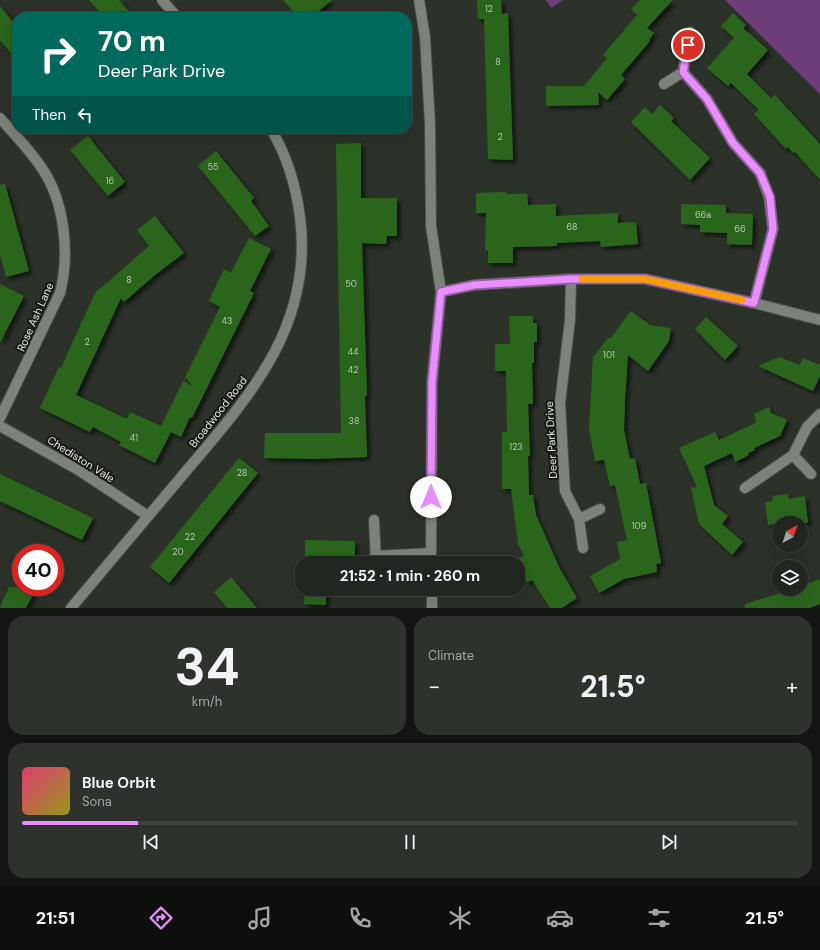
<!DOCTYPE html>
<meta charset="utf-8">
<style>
body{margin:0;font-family:"DM Sans",sans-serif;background:#2d322d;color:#f1f3f6;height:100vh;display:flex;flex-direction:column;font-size:15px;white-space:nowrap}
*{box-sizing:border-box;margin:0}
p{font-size:13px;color:#a2a5a5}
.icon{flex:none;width:22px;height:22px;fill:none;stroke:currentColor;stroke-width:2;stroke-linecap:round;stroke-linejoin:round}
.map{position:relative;height:608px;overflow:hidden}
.sheet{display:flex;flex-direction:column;gap:8px;padding:8px;background:#121512;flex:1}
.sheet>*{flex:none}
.hud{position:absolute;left:12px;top:12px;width:400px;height:122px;border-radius:16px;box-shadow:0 4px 16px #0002,0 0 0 1px #3e433e;background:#00695c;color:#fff;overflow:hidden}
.needle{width:26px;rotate:40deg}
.tools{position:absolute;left:772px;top:516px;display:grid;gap:8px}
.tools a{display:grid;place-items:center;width:36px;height:36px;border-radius:50%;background:#212620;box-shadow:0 4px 16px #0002,0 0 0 1px #3e433e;font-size:20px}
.speed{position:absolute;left:12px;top:544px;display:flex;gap:8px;font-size:20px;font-weight:700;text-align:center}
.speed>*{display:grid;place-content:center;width:52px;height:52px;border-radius:50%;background:#212620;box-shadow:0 4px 16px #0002,0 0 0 1px #3e433e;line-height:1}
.speed .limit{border:6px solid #d22;background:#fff;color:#111}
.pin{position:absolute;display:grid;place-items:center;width:34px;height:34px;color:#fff;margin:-17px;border:2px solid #fff;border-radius:50%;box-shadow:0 1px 4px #0007}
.me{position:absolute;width:44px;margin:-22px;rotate:0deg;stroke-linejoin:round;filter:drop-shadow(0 0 3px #0008)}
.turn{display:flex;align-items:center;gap:14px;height:84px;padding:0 20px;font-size:18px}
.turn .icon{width:52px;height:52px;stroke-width:2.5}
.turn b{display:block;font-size:28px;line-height:34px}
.then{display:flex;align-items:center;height:38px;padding:0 20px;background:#0003;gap:8px;font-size:15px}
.big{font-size:30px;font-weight:700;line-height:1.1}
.sheet .tile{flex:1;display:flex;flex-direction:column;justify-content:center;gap:6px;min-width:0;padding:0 14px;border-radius:16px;background:#2d322d}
.sheet .dial{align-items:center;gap:0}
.dial b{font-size:52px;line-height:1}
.song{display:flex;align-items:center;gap:12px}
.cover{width:48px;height:48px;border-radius:6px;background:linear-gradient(135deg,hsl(340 70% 55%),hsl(60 70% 35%))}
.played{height:4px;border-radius:2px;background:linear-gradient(90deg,#e88eff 15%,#3e433e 15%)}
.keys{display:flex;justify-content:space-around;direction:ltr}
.heat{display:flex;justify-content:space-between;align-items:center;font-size:22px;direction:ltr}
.sheet .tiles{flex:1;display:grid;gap:8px;grid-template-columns:1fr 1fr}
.tile:last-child{grid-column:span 2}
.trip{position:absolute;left:295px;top:556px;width:230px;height:40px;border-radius:16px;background:#212620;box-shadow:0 4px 16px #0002,0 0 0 1px #3e433e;font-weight:700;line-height:40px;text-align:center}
.tab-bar{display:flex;height:64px;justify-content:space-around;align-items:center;background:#0d0f0d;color:#a2a5a5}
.tab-bar .icon{width:28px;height:28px}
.tab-bar .active{color:#e88eff}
.tab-bar b{font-size:18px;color:#f1f3f6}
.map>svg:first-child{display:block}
</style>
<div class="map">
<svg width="820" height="608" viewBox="0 0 820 608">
<defs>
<filter id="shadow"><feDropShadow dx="3.5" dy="3.5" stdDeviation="2" flood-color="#0009"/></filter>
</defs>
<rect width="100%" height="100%" fill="#2c322a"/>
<!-- green -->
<g fill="#6e3e7a">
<path d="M546 0H563L551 8Z"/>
<path d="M725 0H820V94Z"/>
</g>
<!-- building -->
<g fill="#2b651d" filter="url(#shadow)">
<path d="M89 0H119L134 17H104Z"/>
<path d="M283 0H332L312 17H298Z"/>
<path d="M477 0H501L502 14 508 13 513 160 488 159 484 19H478Z"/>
<path d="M640 0H673L647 28 654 33 649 40 650 41 621 75 625 79 607 100 598 92 599 105 546 106V86H584L607 58 603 55 637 15 631 9Z"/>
<path d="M0 6 17 27V61L0 40Z"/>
<path d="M733 13 746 25 734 38 721 26Z"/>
<path d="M743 28 768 50 747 74 771 98 775 95 820 144V180L795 152 793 153 788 147 786 149 754 114 759 110 731 83 728 86 707 68Z"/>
<path d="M660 105 674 118 671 121 710 158 690 180 631 122 645 107 652 114Z"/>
<path d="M88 136 125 182 108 196 70 150Z"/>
<path d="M361 143V198H397V236H387L386 244 362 243 367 396H365L367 457 314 459 264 458 265 433H341L336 144Z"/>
<path d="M216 151 254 198 251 201 269 226 255 236 198 166Z"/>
<path d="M5 184 29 271 6 277 0 255V185Z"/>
<path d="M506 192 507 194H527L528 205 556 204V216L618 213V223L636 222 638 244 601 247 600 241 557 243V246L513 247V263H488V251H485L486 213H476V193Z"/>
<path d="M681 204 726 205V213L753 214 752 245 727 244V233L700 232V225L681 224Z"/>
<path d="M155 216 184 253 155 275 124 302 121 298 76 395 127 419 130 412 161 426 183 381 193 386 185 377 220 307 209 301 224 269 231 273 249 238 271 249 250 291 254 293 192 418 190 417 181 437 171 432 155 463 119 445 121 442 93 427 90 432 40 408 59 367 61 368 95 293 149 246 137 230Z"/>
<path d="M0 284 24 296 0 343Z"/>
<path d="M631 311 650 325 671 328 669 341 648 371 628 355 625 399 624 430 630 459 635 458 640 484 646 483 661 563 656 564 657 572 624 579 599 593 590 576 620 559 617 542 627 540 615 485 610 486 604 460 595 461 589 430 593 357 608 338 610 339Z"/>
<path d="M509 316H533V323H537V342H534V363H532L533 404H528L530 456H528L529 495H533L536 515 560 569 577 598 562 608H550L532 580 527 582 517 559 524 556 518 544 511 489H502V432H507L506 371H495V344H510Z"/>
<path d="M706 317 738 346 725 360 695 329Z"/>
<path d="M779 357 800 365 803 358 820 365V376L813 391 758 366Z"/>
<path d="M769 407 771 413 787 420 780 436 754 448 755 450 748 453 749 455 735 462 732 453 704 466 714 505 728 516 722 524 743 542 732 555 699 524 691 488 697 487 679 448 715 432 719 440 756 423 754 414Z"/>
<path d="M239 458 258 473 169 583 150 567Z"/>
<path d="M0 474 93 518 82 540 0 501Z"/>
<path d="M788 494 789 499 805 496 808 523H779L768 525 765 502 773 501 772 496Z"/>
<path d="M305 540 355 541V563H305Z"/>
<path d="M231 577 257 608H227L214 592Z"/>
<path d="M820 579V604L809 608H745V604L793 589H801V586Z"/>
<path d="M9 587H37L26 608H0Z"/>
<path d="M305 589H326V605L304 604Z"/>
</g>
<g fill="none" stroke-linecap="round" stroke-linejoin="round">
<defs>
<g id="minor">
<path d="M162 0 177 17"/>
<path d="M419 0 425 37 430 124 431 226 441 292 432 382 431 563"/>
<path d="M683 72 707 99 733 143 760 173 769 197 773 229 754 303"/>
<path d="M664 84 683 72 690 32"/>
<path d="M0 118C14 134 29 149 41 167 65 201 70 254 60 293L0 418"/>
<path d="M571 279 570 320 560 403 565 491 579 519 583 548"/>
<path d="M441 292 474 285 571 279H645L754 303 820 320"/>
<path d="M0 426 80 471 148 516"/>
<path d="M793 455 811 474"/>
<path d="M745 488 793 455 807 427 820 414"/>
<path d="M579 519 600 509"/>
<path d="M374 520 376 562"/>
<path d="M375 556 431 553"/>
<path d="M432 589V608"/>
<path d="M71 608C108 564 145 520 182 476 248 398 314 327 300 217 296 186 287 156 271 129"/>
</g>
</defs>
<!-- minor casing -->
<use href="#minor" stroke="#4b4f4a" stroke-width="12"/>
<!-- minor -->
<use href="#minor" stroke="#7c837a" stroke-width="10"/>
</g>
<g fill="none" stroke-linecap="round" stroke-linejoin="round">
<defs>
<path id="route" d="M431 497 432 382 441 292 474 285 571 279H645L754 303 773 229 770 197 760 173 733 143 707 99 683 72 688 45"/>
</defs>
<!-- route casing -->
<use href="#route" stroke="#975ca6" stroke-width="10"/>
<!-- route -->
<use href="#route" stroke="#e88eff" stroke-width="7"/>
<!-- slow -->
<path stroke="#f59e0b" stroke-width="7" d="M582 279H645L742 300"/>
</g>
<g text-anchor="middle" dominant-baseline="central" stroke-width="4" stroke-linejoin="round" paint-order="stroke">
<!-- number labels -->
<g font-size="9" fill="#b7c9b3">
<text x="489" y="9">12</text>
<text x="498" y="62">8</text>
<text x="500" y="137">2</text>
<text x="213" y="167">55</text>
<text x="110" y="181">16</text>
<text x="703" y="215">66a</text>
<text x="572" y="227">68</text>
<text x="740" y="229">66</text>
<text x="129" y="280">8</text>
<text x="351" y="284">50</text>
<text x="227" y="321">43</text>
<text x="87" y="342">2</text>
<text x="353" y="352">44</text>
<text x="609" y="355">101</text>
<text x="353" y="370">42</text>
<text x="354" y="421">38</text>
<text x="134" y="438">41</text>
<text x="516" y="447">123</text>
<text x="242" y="473">28</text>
<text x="639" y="526">109</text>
<text x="190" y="537">22</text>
<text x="178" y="552">20</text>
</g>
<!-- street labels -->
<g font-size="11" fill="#e6eae5" stroke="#161915">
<text transform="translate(35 317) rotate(-66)">Rose Ash Lane</text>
<text transform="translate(218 412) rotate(-52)">Broadwood Road</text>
<text transform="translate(551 440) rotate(-93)">Deer Park Drive</text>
<text transform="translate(81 459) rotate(32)">Chediston Vale</text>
</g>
</g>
</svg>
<div class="tools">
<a><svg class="needle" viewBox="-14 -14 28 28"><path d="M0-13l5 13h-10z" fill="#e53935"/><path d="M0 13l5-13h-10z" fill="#a2a5a5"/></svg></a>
<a><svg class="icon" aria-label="layers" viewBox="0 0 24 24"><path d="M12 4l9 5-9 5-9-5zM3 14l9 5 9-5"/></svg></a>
</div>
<div class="speed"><div class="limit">40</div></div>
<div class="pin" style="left:688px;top:45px;background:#d93025"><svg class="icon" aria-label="arrive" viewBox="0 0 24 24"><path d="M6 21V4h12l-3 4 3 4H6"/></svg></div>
<svg class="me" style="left:431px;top:497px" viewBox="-20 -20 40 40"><circle r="19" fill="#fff"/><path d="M0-13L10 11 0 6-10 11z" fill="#e88eff"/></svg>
<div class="trip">21:52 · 1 min · 260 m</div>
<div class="hud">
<div class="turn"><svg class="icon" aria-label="right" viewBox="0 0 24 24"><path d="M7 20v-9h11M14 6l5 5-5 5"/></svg><div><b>70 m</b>Deer Park Drive</div></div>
<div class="then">Then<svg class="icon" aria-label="left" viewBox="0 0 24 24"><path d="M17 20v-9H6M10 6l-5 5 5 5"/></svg></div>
</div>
</div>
<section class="sheet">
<div class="tiles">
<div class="tile dial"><b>34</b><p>km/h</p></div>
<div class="tile"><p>Climate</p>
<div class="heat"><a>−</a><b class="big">21.5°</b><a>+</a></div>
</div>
<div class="tile">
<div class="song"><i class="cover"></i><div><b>Blue Orbit</b><p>Sona</p></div></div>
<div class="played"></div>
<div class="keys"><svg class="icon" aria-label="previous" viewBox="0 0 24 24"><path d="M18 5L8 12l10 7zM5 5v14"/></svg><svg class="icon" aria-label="pause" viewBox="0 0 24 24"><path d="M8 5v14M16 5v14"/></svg><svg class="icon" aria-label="next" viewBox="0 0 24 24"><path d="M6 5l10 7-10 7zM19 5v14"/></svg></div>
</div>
</div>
</section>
<nav class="tab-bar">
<b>21:51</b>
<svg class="icon active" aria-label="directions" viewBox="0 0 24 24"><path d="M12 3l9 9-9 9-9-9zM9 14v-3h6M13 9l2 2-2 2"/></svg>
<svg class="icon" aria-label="music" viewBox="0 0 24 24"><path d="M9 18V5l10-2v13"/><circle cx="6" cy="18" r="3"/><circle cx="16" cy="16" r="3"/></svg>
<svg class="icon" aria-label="phone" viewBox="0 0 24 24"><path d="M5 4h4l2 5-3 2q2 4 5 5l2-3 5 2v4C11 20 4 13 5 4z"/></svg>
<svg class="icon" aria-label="climate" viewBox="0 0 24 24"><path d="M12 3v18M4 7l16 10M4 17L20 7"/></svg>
<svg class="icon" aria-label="car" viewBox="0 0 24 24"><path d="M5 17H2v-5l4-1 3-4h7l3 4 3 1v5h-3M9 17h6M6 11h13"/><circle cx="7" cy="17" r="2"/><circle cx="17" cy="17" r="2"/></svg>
<svg class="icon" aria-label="filters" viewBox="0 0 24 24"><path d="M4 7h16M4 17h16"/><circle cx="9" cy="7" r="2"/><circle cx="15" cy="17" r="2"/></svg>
<b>21.5°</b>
</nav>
